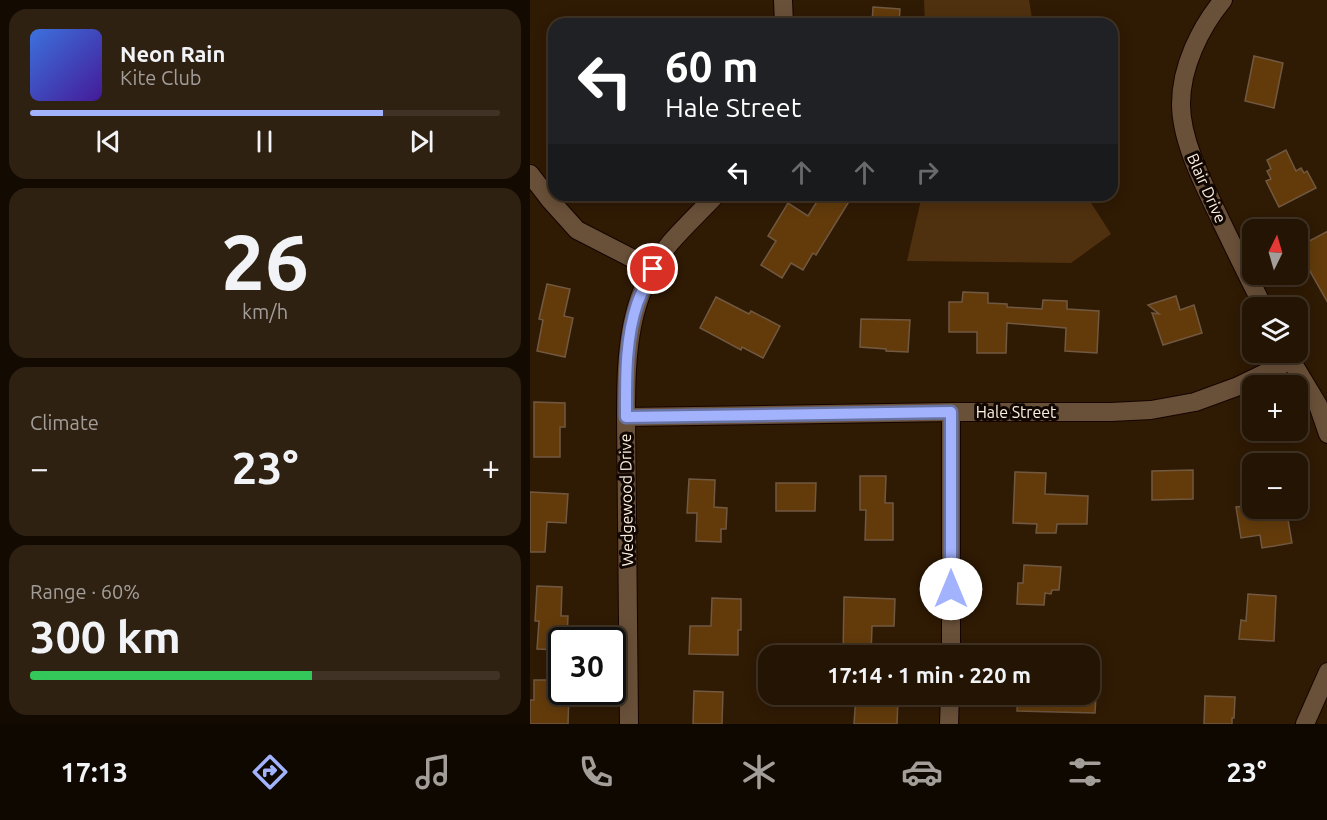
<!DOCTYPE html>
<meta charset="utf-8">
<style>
body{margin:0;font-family:Ubuntu,sans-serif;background:#2f2112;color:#f1f3f6;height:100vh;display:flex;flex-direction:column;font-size:22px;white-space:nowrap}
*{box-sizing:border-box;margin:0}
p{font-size:20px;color:#a39e9a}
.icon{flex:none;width:33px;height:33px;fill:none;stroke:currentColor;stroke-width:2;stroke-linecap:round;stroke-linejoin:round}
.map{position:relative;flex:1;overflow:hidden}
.details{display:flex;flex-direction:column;gap:9px;padding:9px;background:#130b02;width:530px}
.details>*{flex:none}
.hud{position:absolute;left:18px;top:18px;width:570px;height:183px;border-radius:18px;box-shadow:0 3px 15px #0003,0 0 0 2px #403325;background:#202124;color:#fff;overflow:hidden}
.needle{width:39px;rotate:5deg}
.fabs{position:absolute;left:712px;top:219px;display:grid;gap:12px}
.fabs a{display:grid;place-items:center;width:66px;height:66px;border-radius:12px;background:#231403;box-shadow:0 3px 15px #0003,0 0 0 2px #403325;font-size:30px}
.speed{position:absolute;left:18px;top:627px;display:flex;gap:12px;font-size:30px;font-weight:700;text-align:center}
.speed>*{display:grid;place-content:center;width:78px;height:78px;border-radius:50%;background:#231403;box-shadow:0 3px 15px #0003,0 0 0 2px #403325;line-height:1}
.speed .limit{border:3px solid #111;border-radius:9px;background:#fff;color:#111}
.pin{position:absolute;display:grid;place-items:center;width:51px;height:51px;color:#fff;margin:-26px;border:3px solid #fff;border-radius:50%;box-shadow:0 2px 6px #0007}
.me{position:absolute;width:66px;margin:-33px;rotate:0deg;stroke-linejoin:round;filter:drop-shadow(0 0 4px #0008)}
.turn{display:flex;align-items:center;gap:21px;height:126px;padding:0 18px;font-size:27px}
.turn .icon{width:78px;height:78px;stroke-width:2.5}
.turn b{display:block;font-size:42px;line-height:51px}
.lanes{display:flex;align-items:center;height:57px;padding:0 18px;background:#0003;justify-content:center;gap:30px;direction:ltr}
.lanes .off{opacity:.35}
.big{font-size:45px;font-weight:700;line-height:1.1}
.details .card{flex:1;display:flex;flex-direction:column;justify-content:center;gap:9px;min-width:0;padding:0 21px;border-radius:18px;background:#2f2112}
.details .dial{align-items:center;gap:0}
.dial b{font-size:78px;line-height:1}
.song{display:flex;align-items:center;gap:18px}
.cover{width:72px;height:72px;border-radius:9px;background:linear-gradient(135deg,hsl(220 70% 55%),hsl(260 70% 35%))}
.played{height:6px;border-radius:3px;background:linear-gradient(90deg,#a2b2fd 75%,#403325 75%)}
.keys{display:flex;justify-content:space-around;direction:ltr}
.heat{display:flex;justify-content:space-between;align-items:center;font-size:33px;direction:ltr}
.charge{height:9px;border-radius:4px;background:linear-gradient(90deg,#34c759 60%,#403325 0)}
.trip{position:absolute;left:228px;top:645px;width:342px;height:60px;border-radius:18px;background:#231403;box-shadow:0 3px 15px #0003,0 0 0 2px #403325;font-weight:700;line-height:60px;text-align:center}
.tab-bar{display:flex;height:96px;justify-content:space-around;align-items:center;background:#0e0801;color:#a39e9a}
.tab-bar .icon{width:42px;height:42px}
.tab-bar .current{color:#a2b2fd}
.tab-bar b{font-size:27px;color:#f1f3f6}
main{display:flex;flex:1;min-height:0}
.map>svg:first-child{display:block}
</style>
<main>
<section class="details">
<div class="card">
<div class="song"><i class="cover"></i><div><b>Neon Rain</b><p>Kite Club</p></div></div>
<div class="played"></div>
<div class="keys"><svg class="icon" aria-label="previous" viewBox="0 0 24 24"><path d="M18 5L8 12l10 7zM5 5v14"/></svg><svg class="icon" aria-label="pause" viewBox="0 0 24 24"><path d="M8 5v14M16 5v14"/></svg><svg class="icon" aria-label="next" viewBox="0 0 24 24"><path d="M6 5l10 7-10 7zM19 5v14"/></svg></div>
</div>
<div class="card dial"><b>26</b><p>km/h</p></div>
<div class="card"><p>Climate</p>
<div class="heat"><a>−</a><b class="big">23°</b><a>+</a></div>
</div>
<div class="card"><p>Range · 60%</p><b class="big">300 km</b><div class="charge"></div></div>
</section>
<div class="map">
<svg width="798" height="724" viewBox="0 0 798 724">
<rect width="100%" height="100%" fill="#2f1a04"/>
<!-- green -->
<g fill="#50310f">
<path d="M394 0H499L503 24H395Z"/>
<path d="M392 195H556L581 234 541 263 377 261Z"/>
</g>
<!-- building -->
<g fill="#633b0b" stroke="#715841" stroke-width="1.5">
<path d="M343 7 370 9 369 24H342Z"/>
<path d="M724 56 753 63 744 108 715 101Z"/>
<path d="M756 150 766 171 771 168 774 173 777 171 786 188 749 207 736 181 741 179 737 171 741 169 737 160Z"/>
<path d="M291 195H323L286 255 283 253 273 270 261 263 252 278 231 265 246 241 238 236 258 203 278 216Z"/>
<path d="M798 231V303L768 250V247Z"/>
<path d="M17 284 40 289 34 316 43 318 35 357 7 351 13 320 9 319Z"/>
<path d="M433 292 458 293V303L477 304V307L512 309 513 300 537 301V309L569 311 567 353 535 351 536 328 477 323 476 353H447V332H419V302H432Z"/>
<path d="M646 296 650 310 664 305 672 333 633 345 622 313 629 314 618 305Z"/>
<path d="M186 297 219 314 221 311 250 326 233 358 212 347 211 350 170 328Z"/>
<path d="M331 319 380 320 378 352 356 351V349L330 347Z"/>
<path d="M4 402 35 403V427H30V457H4Z"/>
<path d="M663 470V499L622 500V471Z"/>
<path d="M485 472 516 473 515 494 558 496 557 524H527L526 533H506L507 524 483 523Z"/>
<path d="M330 476H356L355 503H363V540H335L336 510H330Z"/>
<path d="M159 479 185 480 184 507 197 508 196 529H191V542L166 541 167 513H157Z"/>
<path d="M246 483H286L285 511H246Z"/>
<path d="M0 492 38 494 36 523 17 522 15 552H0Z"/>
<path d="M723 505V508H756L762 543 732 548 730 535 711 538 706 507Z"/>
<path d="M494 565 531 567 529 590H522L521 594 515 593 514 605 487 604 488 583H493Z"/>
<path d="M7 586 32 587 31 616H38L37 640H32V650L7 649 9 621H5Z"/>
<path d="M718 594 746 596 744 641 709 639 711 620 716 621Z"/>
<path d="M314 597 365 599 364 626H342L341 656H313Z"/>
<path d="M182 598 211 599V630H208V655L159 654 160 626H181Z"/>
<path d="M4 680H24V693H39L38 724H0V700H4Z"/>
<path d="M164 691 193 692 192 724H163Z"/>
<path d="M488 694H537L566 696 565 713 487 711Z"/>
<path d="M326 696 368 699 367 724H324Z"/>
<path d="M675 696 705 697 704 718H702V724H674Z"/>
</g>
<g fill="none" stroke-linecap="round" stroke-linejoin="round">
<defs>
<g id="minor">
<path d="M253 0 254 24"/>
<path d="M693 0C670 28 651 67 651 104 651 142 675 187 691 221 705 250 719 279 734 308"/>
<path d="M0 174 20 200 47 230 123 269"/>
<path d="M756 352 788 405 798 434"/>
<path d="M96 417 421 412H581L621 410 665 402 706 387 760 361"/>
<path d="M421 656V412"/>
<path d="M99 724 96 417C96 352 98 294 141 242 155 226 171 211 186 195"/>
<path d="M419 724 420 694"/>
<path d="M775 724 798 672"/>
</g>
</defs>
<!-- minor casing -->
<use href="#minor" stroke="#160400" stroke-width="20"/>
<!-- minor -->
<use href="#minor" stroke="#695039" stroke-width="18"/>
</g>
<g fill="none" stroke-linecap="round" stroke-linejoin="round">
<defs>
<path id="route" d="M123 269C118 281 111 292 107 304 95 340 96 379 96 417L421 412V589"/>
</defs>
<!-- route casing -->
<use href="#route" stroke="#6974a4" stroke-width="15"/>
<!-- route -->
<use href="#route" stroke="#a2b2fd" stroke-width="10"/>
</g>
<g text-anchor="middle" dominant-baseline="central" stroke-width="6" stroke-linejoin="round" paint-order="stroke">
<!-- street labels -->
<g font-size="16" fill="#feefe1" stroke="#100702">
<text transform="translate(677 188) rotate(66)">Blair Drive</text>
<text x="486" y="412">Hale Street</text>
<text transform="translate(96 500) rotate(-91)">Wedgewood Drive</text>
</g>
</g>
</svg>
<div class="fabs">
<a><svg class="needle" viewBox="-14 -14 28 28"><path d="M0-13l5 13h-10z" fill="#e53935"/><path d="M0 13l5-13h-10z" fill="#a39e9a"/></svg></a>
<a><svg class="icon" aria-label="layers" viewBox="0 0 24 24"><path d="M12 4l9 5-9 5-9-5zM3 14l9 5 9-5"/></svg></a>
<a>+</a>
<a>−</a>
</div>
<div class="speed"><div class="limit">30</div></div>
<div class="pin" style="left:123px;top:269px;background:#d93025"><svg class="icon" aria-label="arrive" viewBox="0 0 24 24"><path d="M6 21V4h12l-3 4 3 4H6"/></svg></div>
<svg class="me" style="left:421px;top:589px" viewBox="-20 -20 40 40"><circle r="19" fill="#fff"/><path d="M0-13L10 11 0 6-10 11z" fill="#a2b2fd"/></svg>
<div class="trip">17:14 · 1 min · 220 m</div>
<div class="hud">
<div class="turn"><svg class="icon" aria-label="left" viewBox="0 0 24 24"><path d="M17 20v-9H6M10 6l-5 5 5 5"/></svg><div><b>60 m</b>Hale Street</div></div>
<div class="lanes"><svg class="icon" aria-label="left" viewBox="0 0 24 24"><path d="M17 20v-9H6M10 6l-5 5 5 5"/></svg><svg class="icon off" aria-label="ahead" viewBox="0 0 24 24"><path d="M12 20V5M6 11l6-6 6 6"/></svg><svg class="icon off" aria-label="ahead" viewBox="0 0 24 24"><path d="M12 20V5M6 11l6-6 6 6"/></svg><svg class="icon off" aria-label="right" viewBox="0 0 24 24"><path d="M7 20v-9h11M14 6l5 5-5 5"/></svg></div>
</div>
</div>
</main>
<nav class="tab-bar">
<b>17:13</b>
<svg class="icon current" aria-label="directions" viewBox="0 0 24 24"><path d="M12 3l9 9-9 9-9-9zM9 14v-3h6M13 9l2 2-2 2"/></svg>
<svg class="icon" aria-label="music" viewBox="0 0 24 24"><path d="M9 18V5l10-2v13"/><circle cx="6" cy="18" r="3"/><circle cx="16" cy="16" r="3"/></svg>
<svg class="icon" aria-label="phone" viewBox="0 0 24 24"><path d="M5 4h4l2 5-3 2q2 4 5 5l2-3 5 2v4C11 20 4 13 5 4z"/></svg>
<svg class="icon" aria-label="climate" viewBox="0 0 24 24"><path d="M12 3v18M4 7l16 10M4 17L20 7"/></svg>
<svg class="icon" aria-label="car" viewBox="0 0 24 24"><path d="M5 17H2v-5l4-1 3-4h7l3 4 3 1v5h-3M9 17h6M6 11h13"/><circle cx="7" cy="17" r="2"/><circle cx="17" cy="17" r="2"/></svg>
<svg class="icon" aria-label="filters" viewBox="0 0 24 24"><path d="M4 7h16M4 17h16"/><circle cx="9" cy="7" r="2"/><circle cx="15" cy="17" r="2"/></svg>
<b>23°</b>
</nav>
